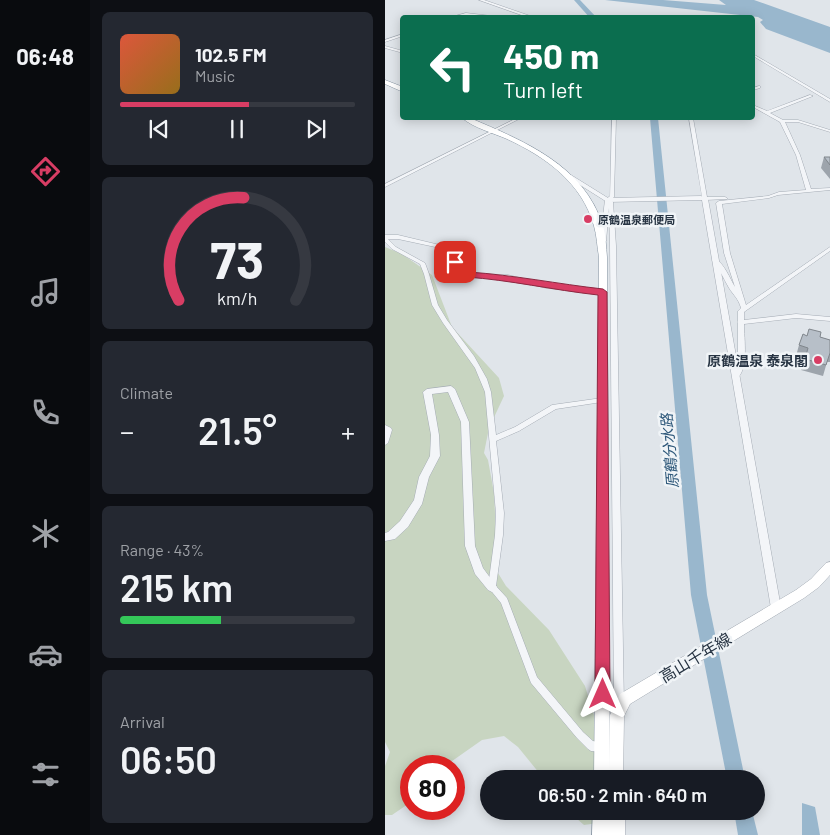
<!DOCTYPE html>
<meta charset="utf-8">
<style>
body{margin:0;font-family:Barlow,"Noto Sans JP",sans-serif;background:#242831;color:#f1f3f6;height:100vh;display:flex;flex-direction:column;font-size:19px;white-space:nowrap}
*{box-sizing:border-box;margin:0}
p{font-size:16px;color:#9ea1a6}
.icon{flex:none;width:28px;height:28px;fill:none;stroke:currentColor;stroke-width:2;stroke-linecap:round;stroke-linejoin:round}
.map{position:relative;flex:1;overflow:hidden}
.sheet{display:flex;flex-direction:column;gap:12px;padding:12px;background:#0d0f14;width:295px}
.sheet>*{flex:none}
.top-card{position:absolute;left:15px;top:15px;width:355px;height:105px;border-radius:5px;box-shadow:0 2px 12px #0003;background:#0b6e4f;color:#fff;overflow:hidden}
.speed{position:absolute;left:15px;top:755px;display:flex;gap:10px;font-size:25px;font-weight:700;text-align:center}
.speed>*{display:grid;place-content:center;width:65px;height:65px;border-radius:50%;background:#171b24;box-shadow:0 2px 12px #0003;line-height:1}
.speed .limit{border:8px solid #d22;background:#fff;color:#111}
.pin{position:absolute;display:grid;place-items:center;width:42px;height:42px;color:#fff;margin:-21px;border-radius:10px;box-shadow:0 2px 8px #0006}
.me{position:absolute;width:55px;margin:-28px;rotate:0deg;stroke-linejoin:round;filter:drop-shadow(0 0 4px #0008)}
.turn{display:flex;align-items:center;gap:18px;height:105px;padding:0 20px;font-size:22px}
.turn .icon{width:65px;height:65px;stroke-width:2.5}
.turn b{display:block;font-size:35px;line-height:42px}
.big{font-size:38px;font-weight:600;line-height:1.1}
.sheet .card{flex:1;display:flex;flex-direction:column;justify-content:center;gap:8px;min-width:0;padding:0 18px;border-radius:8px;background:#242831}
.sheet .dial{align-items:center;gap:0}
.dial svg{height:130px;overflow:visible;fill:none;stroke:#363941;stroke-width:7;stroke-linecap:round;text-anchor:middle}
.dial text{fill:#f1f3f6;stroke:none}
.song{display:flex;align-items:center;gap:15px}
.cover{width:60px;height:60px;border-radius:8px;background:linear-gradient(135deg,hsl(10 70% 55%),hsl(40 70% 35%))}
.played{height:5px;border-radius:2px;background:linear-gradient(90deg,#d83d64 55%,#363941 55%)}
.keys{display:flex;justify-content:space-around;direction:ltr}
.heat{display:flex;justify-content:space-between;align-items:center;font-size:28px;direction:ltr}
.charge{height:8px;border-radius:4px;background:linear-gradient(90deg,#34c759 43%,#363941 0)}
.trip{position:absolute;left:95px;top:770px;width:285px;height:50px;border-radius:25px;background:#171b24;box-shadow:0 2px 12px #0003;font-weight:600;line-height:50px;text-align:center}
main{display:flex;flex:1;min-height:0}
.tab-bar{display:flex;flex-direction:column;width:90px;justify-content:space-around;align-items:center;background:#090b0e;color:#9ea1a6}
.tab-bar .icon{width:35px;height:35px}
.tab-bar .current{color:#d83d64}
.tab-bar b{font-size:22px;color:#f1f3f6}
.map>svg:first-child{display:block}
</style>
<main>
<nav class="tab-bar">
<b>06:48</b>
<svg class="icon current" aria-label="directions" viewBox="0 0 24 24"><path d="M12 3l9 9-9 9-9-9zM9 14v-3h6M13 9l2 2-2 2"/></svg>
<svg class="icon" aria-label="music" viewBox="0 0 24 24"><path d="M9 18V5l10-2v13"/><circle cx="6" cy="18" r="3"/><circle cx="16" cy="16" r="3"/></svg>
<svg class="icon" aria-label="phone" viewBox="0 0 24 24"><path d="M5 4h4l2 5-3 2q2 4 5 5l2-3 5 2v4C11 20 4 13 5 4z"/></svg>
<svg class="icon" aria-label="climate" viewBox="0 0 24 24"><path d="M12 3v18M4 7l16 10M4 17L20 7"/></svg>
<svg class="icon" aria-label="car" viewBox="0 0 24 24"><path d="M5 17H2v-5l4-1 3-4h7l3 4 3 1v5h-3M9 17h6M6 11h13"/><circle cx="7" cy="17" r="2"/><circle cx="17" cy="17" r="2"/></svg>
<svg class="icon" aria-label="filters" viewBox="0 0 24 24"><path d="M4 7h16M4 17h16"/><circle cx="9" cy="7" r="2"/><circle cx="15" cy="17" r="2"/></svg>
</nav>
<section class="sheet">
<div class="card">
<div class="song"><i class="cover"></i><div><b>102.5 FM</b><p>Music</p></div></div>
<div class="played"></div>
<div class="keys"><svg class="icon" aria-label="previous" viewBox="0 0 24 24"><path d="M18 5L8 12l10 7zM5 5v14"/></svg><svg class="icon" aria-label="pause" viewBox="0 0 24 24"><path d="M8 5v14M16 5v14"/></svg><svg class="icon" aria-label="next" viewBox="0 0 24 24"><path d="M6 5l10 7-10 7zM19 5v14"/></svg></div>
</div>
<div class="card dial"><svg viewBox="0 0 100 80">
<path d="M14 69A42 42 0 1 1 86 69"/>
<path d="M14 69A42 42 0 0 1 54 6" stroke="#d83d64"/>
<text x="50" y="56" font-size="32" font-weight="700">73</text>
<text x="50" y="72" font-size="11">km/h</text>
</svg></div>
<div class="card"><p>Climate</p>
<div class="heat"><a>−</a><b class="big">21.5°</b><a>+</a></div>
</div>
<div class="card"><p>Range · 43%</p><b class="big">215 km</b><div class="charge"></div></div>
<div class="card"><p>Arrival</p><b class="big">06:50</b></div>
</section>
<div class="map">
<svg width="445" height="835" viewBox="0 0 445 835">
<rect width="100%" height="100%" fill="#e0e5ea"/>
<!-- green -->
<g fill="#c8d5c1">
<path d="M0 247 17 254 47 275 67 327 114 378 119 396 104 428 99 453 103 460 109 493 113 573 121 586 164 630 200 686 216 738 219 779H159L133 747 119 736 97 740 60 766H26V802L7 815H0V766L5 752 0 742Z"/>
<path d="M183 811H223L213 823 199 825Z"/>
</g>
<!-- water -->
<g fill="#99b7cd">
<path d="M220 0H278L341 5 334 0H369L445 27V53L381 29 375 22 378 20 373 17Z"/>
<path d="M417 803 430 807 435 835H417Z"/>
</g>
<g fill="none" stroke-linecap="round" stroke-linejoin="round">
<!-- river -->
<g fill="#99b7cd" fill-rule="evenodd">
<path d="M189 0H195L212 18H205Z"/>
<path d="M265 118H273L322 595 360 779H342L306 595Z"/>
<path d="M349 811H367L373 835H353Z"/>
</g>
<defs>
<g id="minor">
<path d="M94 0H99L151 18H145Z"/>
<path d="M81 13 115 17 116 18C105 18 94 16 83 15 76 15 70 18 63 18Z"/>
<path d="M18 34V36L0 42V40Z"/>
<path d="M0 46 18 51V53L0 48Z"/>
<path d="M368 54 445 99V102L368 56Z"/>
<path d="M374 86H375V88L368 90V88Z"/>
<path d="M425 95 428 96 385 113 398 120H413L445 130V132L413 122H400L415 155 426 189 445 188V190L393 195 384 198 337 204 345 253 361 305 445 247V251L359 312V320L411 314 445 317V321L411 318 359 324C359 338 364 371 351 379L348 377 353 365V323L352 322 353 321V311L356 308C353 298 349 296 344 288 338 278 335 269 327 260L330 258C340 265 344 277 350 287L339 253 331 203 334 201 383 196 394 192 421 190 411 155 395 122 368 107V105L382 111Z"/>
<path d="M132 118H136L0 187V184Z"/>
<path d="M227 118H231L229 197 226 200 228 202 231 246 239 707 237 710 234 712 231 710 229 707 225 246 224 208 221 241 218 243 215 241 220 200 225 196Z"/>
<path d="M304 118H308L322 197H340L342 198V199L320 200 314 198 317 197Z"/>
<path d="M0 235H13L59 246 83 273 123 275 161 284 218 290 221 292 218 294 161 288 123 279 81 277 79 276 55 248 13 239H3L11 247 40 263 44 274 53 305 62 320 89 356 102 379 106 392 111 435 130 427 167 405 217 398 220 400 217 402 171 409 134 431 111 441 119 513 118 535 111 586 122 598 152 677 198 732 208 741 221 744 223 747 221 750 218 752 206 751 203 749 192 738 146 683 116 603 103 587 110 535 111 513 100 392 90 368 58 323 47 305 39 274 35 264 7 249 0 242Z"/>
</g>
<g id="tertiary">
<path d="M186 175 223 198 316 196 323 199 396 608 395 612 391 613 387 612 386 608 317 200 222 202 184 178 183 177Z"/>
<path d="M66 386 70 389 84 422 90 546 98 568 112 587 111 590 107 592 103 590 90 574 80 546 76 422 63 392 47 394 54 435 55 456 44 477 37 504 23 527 10 539 0 541V533L3 532 15 521 29 500 34 477 45 456 46 435 38 392 42 389Z"/>
<path d="M0 425 6 428 7 430 3 443 0 445Z"/>
</g>
<g id="secondary">
<path d="M445 562V575L434 587 419 598 245 704 239 716 238 779H224L225 715 235 694 411 590 426 579 441 563Z"/>
<rect x="224" y="811" width="16" height="24"/>
</g>
<g id="trunk">
<path d="M0 80 18 87V92L0 84Z"/>
<path d="M77 118H85C139 141 199 165 218 226 221 236 221 247 222 257L225 779H209L214 257C212 247 212 236 209 226 197 183 161 157 122 139 108 133 89 128 77 118Z"/>
<path d="M208 811H224L225 835H207Z"/>
</g>
</defs>
<!-- minor casing -->
<use href="#minor" stroke="#a5acb5" stroke-width="1"/>
<!-- tertiary casing -->
<use href="#tertiary" stroke="#a5acb5" stroke-width="1"/>
<!-- secondary casing -->
<use href="#secondary" stroke="#a5acb5" stroke-width="1"/>
<!-- trunk casing -->
<use href="#trunk" stroke="#8694a2" stroke-width="1"/>
<!-- minor -->
<use href="#minor" fill="#f3f5f8" fill-rule="evenodd"/>
<!-- tertiary -->
<use href="#tertiary" fill="#f3f5f8" fill-rule="evenodd"/>
<!-- secondary -->
<use href="#secondary" fill="#fff" fill-rule="evenodd"/>
<!-- trunk -->
<use href="#trunk" fill="#fff" fill-rule="evenodd"/>
</g>
<!-- wall -->
<g fill="#9da4ac">
<path d="M439 157H445V179L436 168Z"/>
<path d="M422 336 435 337 445 340V362H442L438 376 416 370 420 359 411 356 414 345Z"/>
</g>
<!-- building -->
<g fill="#b7bfc8" stroke="#80868c">
<path d="M439 157H445V165Z"/>
<path d="M424 329 436 332 435 337 445 340V353L441 365 420 359 423 348 414 345 418 334 422 336Z"/>
</g>
<!-- route -->
<path fill="#d83d64" stroke="#8c2841" d="M70 259 83 272C129 275 173 284 218 289L222 292 225 694 223 699 218 702 212 699 210 694 213 295C168 290 125 280 81 277H77L66 262Z"/>
<!-- markers -->
<g fill="#d83d64" stroke="#f0f4f7" stroke-width="2">
<circle cx="203" cy="219" r="5"/>
<circle cx="433" cy="360" r="5"/>
</g>
<g text-anchor="middle" dominant-baseline="central" stroke-width="5" stroke-linejoin="round" paint-order="stroke">
<!-- far-poi labels -->
<g font-size="11" font-weight="bold" fill="#273443" stroke="#f0f4f7" text-anchor="start">
<text x="213" y="219">原鶴温泉郵便局</text>
</g>
<!-- poi labels -->
<g font-size="14" font-weight="bold" fill="#273443" stroke="#f0f4f7" text-anchor="end">
<text x="423" y="360">原鶴温泉 泰泉閣</text>
</g>
<!-- water labels -->
<g font-size="15" font-style="italic" fill="#2e587a" stroke="#f0f4f7">
<text transform="translate(284 451) rotate(-95)">原鶴分水路</text>
</g>
<!-- near-street labels -->
<g font-size="16" fill="#273443" stroke="#f0f4f7">
<text transform="translate(310 657) rotate(-31)">高山千年線</text>
</g>
</g>
</svg>
<div class="speed"><div class="limit">80</div></div>
<div class="pin" style="left:70px;top:262px;background:#d93025"><svg class="icon" aria-label="arrive" viewBox="0 0 24 24"><path d="M6 21V4h12l-3 4 3 4H6"/></svg></div>
<svg class="me" style="left:218px;top:694px" viewBox="-20 -20 40 40"><path d="M0-17L14 15 0 8-14 15z" fill="#d83d64" stroke="#fff" stroke-width="4"/></svg>
<div class="trip">06:50 · 2 min · 640 m</div>
<div class="top-card">
<div class="turn"><svg class="icon" aria-label="left" viewBox="0 0 24 24"><path d="M17 20v-9H6M10 6l-5 5 5 5"/></svg><div><b>450 m</b>Turn left</div></div>
</div>
</div>
</main>
